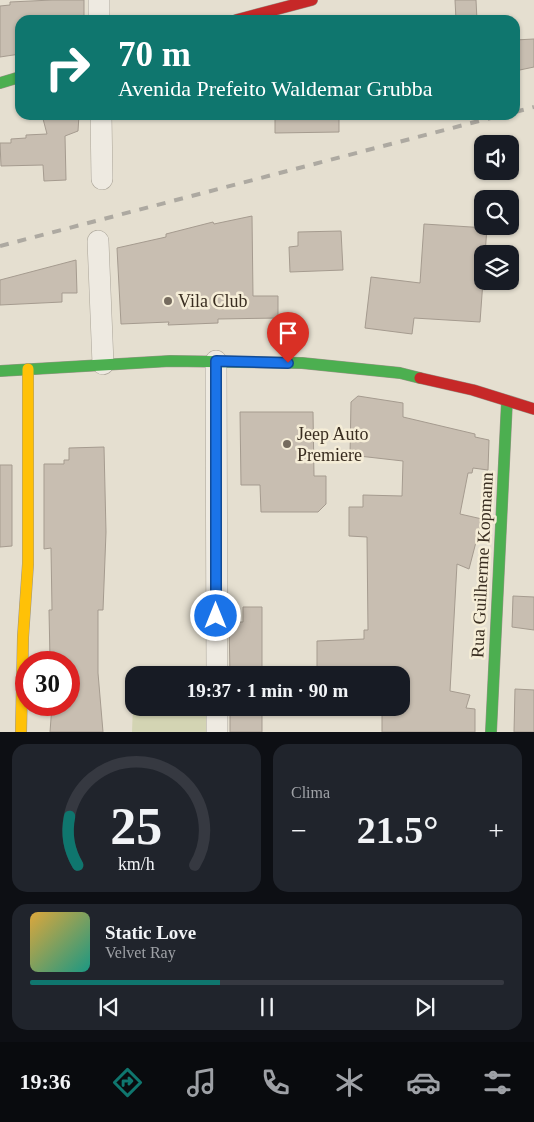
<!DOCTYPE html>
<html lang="pt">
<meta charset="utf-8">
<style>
body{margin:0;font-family:Georgia,serif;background:#20242c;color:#f1f3f6;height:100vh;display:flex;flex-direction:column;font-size:19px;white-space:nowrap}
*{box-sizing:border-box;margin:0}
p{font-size:16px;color:#9ea1a6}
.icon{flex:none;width:28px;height:28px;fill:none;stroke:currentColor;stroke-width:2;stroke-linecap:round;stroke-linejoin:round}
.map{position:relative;height:732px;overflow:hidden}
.details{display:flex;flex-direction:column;gap:12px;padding:12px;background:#0d0f14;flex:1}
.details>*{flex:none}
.guide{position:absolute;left:15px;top:15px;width:505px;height:105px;border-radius:15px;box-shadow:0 1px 4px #0004;background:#0f766e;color:#fff;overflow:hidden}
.tools{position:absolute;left:474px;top:135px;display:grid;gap:10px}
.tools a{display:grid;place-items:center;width:45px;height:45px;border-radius:10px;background:#171b24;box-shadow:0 1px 4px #0004;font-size:25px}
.speed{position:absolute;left:15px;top:651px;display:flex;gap:10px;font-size:25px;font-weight:700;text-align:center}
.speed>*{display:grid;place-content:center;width:65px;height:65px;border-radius:50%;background:#171b24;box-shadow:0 1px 4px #0004;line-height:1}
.speed .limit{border:8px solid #d22;background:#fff;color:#111}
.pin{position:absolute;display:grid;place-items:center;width:42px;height:42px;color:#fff;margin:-51px -21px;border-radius:50% 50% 50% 0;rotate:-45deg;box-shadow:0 0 5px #0007}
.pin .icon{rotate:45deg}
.me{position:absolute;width:55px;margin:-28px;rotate:0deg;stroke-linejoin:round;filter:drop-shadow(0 0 4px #0008)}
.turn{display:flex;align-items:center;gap:18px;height:105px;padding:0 20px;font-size:22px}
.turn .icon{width:65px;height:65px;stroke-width:2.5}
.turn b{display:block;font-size:35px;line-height:42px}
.big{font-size:38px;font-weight:800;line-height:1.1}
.details .widget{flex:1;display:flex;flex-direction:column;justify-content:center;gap:8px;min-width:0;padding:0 18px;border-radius:15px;background:#20242c}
.details .dial{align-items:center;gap:0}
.dial svg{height:130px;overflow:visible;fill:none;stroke:#363941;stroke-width:7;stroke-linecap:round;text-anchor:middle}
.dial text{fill:#f1f3f6;stroke:none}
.song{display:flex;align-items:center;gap:15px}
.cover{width:60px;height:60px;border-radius:8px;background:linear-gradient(135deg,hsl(40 70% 55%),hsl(170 70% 35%))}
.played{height:5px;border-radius:2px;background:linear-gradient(90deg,#0f766e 40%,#363941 40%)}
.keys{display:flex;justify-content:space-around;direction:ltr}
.heat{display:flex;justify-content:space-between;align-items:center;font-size:28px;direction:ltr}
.details .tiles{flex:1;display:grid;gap:12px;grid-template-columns:1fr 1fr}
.widget:last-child{grid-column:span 2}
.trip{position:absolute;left:125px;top:666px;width:285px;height:50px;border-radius:15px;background:#171b24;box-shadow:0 1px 4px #0004;font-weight:800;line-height:50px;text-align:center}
.dock{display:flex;height:80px;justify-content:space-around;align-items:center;background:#090b0e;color:#9ea1a6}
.dock .icon{width:35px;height:35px}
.dock .on{color:#0f766e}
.dock b{font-size:22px;color:#f1f3f6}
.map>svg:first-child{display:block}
</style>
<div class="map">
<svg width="534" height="732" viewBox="0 0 534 732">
<rect width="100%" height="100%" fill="#e5dfd0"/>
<!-- green -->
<path fill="#d3d4b3" d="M134 680V708H203L212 732H132Z"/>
<!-- building -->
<g fill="#c8beb1" stroke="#a59b8f">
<path d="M52 0H84V19L20 20V54L0 57V6L10 5V2Z"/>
<path d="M455 0H476L477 20H456Z"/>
<path d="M534 39V67L515 71V40Z"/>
<path d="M42 115H79L78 131 65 136 66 180 44 181 43 165 1 166 0 143H11V139L26 138V135L47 134Z"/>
<path d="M275 115H339V132L275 133Z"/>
<path d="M252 216 253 296H278V318L218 319V323L168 325 169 322 121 324 117 248 166 237V234L213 222 214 224Z"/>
<path d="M424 224 487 228 485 254H482L483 281 480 322 414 318 412 334 365 328 371 277 420 283Z"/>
<path d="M341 231 343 270 290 272 289 247 298 246V232Z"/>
<path d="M76 260 77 293H62V302L0 305V280Z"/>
<path d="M358 396 403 403V417L475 434V437L489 440 488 470 473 468 472 473H468L460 514 482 519 469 569 457 564 450 691 470 695 466 708 475 709V732H382V708H401V675H317V641L364 639V630H368L367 537 349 536V507H363V495L402 496 403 461 350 455 351 402Z"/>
<path d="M240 412H313L314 476H326V504L318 512H261L260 485H241Z"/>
<path d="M104 447 106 532 103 610H98V673L103 732H50L52 705H69V660L50 659 49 610H52L51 548 44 549V464H64V460H69V448Z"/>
<path d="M0 465H12V546L0 547Z"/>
<path d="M513 596 534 597V630L512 627Z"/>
<path d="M243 607H262V675H230L229 622H243Z"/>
<path d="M515 689 534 690V732H514Z"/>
<rect x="230" y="708" width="32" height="24"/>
</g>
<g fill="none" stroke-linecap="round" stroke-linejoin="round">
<defs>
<g id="street">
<path d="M99 0V20"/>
<path d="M101 115 102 179"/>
<path d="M98 241 103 364"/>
<path d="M216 361 217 675"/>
<path d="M217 708V732"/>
</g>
<g id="fast">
<path d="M0 83 20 77"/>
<path d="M0 371 170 361 302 363 400 373 420 378"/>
<path d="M491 732 507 401"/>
</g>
<path id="slow" d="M21 732 23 637 28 564V369"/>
<g id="jam">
<path d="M236 20 312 0"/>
<path d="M420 378 473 390 534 409"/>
</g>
</defs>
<!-- street casing -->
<use href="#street" stroke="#aaa498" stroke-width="22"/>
<!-- fast casing -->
<use href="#fast" stroke="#9a9488" stroke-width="12"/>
<!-- slow casing -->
<use href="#slow" stroke="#9a9488" stroke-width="12"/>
<!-- jam casing -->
<use href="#jam" stroke="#9a9488" stroke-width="12"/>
<!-- street -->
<use href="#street" stroke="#eeeae1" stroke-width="21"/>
<!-- fast -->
<use href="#fast" stroke="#4caf50" stroke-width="11"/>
<!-- slow -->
<use href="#slow" stroke="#ffc107" stroke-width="11"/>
<!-- jam -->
<use href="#jam" stroke="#c62828" stroke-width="11"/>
<!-- rail -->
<g stroke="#ada9a1" stroke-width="4" stroke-dasharray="9 9" stroke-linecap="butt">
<path d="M515 112 534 107"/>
<path d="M0 246 502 115"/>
</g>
</g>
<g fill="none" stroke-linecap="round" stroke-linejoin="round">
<defs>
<path id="route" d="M216 616V361L288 363"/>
</defs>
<!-- route casing -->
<use href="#route" stroke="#114b97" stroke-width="12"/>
<!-- route -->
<use href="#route" stroke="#1a73e8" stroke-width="9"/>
</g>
<!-- markers -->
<g fill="#756b5e" stroke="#f5edd7" stroke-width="2">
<circle cx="168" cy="301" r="5"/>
<circle cx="287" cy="444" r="5"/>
</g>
<g text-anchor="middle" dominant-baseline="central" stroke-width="5" stroke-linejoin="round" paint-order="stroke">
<!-- poi labels -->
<g font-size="18" fill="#392d20" stroke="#f5edd7" text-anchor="start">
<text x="178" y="301">Vila Club</text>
<text x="297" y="434">Jeep Auto<tspan x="297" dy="21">Premiere</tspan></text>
</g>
<!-- street labels -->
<g font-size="18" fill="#392d20" stroke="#f5edd7">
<text transform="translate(482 565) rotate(-87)">Rua Guilherme Kopmann</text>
</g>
</g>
</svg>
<div class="tools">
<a><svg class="icon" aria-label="sound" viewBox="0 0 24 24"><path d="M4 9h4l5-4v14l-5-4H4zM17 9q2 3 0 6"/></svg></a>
<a><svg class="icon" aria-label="search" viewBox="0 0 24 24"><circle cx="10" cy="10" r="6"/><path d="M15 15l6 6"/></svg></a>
<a><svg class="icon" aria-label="layers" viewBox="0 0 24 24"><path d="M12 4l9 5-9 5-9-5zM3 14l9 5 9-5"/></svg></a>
</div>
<div class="speed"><div class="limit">30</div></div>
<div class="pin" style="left:288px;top:363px;background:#d93025"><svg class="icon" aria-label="arrive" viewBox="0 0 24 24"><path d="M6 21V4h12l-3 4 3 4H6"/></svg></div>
<svg class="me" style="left:216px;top:616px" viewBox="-20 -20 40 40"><circle r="17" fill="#1a73e8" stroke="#fff" stroke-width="3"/><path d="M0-11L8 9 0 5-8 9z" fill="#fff"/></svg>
<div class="trip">19:37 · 1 min · 90 m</div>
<div class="guide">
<div class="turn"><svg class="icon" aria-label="right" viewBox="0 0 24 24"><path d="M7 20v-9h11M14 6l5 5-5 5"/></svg><div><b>70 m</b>Avenida Prefeito Waldemar Grubba</div></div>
</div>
</div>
<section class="details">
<div class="tiles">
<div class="widget dial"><svg viewBox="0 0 100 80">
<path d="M14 69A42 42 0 1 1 86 69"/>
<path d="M14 69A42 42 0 0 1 9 39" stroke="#0f766e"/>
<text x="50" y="56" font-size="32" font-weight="700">25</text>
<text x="50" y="72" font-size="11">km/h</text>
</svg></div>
<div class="widget"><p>Clima</p>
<div class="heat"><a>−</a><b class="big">21.5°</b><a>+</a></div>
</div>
<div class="widget">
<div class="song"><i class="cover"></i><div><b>Static Love</b><p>Velvet Ray</p></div></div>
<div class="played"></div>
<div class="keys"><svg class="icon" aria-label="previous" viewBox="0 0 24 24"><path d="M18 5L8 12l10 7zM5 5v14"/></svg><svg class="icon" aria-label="pause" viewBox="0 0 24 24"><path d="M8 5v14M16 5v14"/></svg><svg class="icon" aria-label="next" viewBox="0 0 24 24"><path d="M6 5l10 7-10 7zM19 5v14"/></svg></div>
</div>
</div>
</section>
<nav class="dock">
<b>19:36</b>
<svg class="icon on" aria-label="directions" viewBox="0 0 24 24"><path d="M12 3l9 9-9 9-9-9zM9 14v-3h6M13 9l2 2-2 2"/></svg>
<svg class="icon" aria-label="music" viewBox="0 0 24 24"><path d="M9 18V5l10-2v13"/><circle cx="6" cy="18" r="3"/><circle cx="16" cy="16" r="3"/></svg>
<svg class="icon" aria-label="phone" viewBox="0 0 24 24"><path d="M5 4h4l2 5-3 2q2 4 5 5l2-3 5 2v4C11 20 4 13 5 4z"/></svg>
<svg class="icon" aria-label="climate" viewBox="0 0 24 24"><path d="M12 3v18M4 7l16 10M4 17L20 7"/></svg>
<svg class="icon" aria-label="car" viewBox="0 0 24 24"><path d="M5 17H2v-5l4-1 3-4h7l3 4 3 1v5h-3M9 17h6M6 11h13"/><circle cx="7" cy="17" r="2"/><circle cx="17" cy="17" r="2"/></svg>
<svg class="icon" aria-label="filters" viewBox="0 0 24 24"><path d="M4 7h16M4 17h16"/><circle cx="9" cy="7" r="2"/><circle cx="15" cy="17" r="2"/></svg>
</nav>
